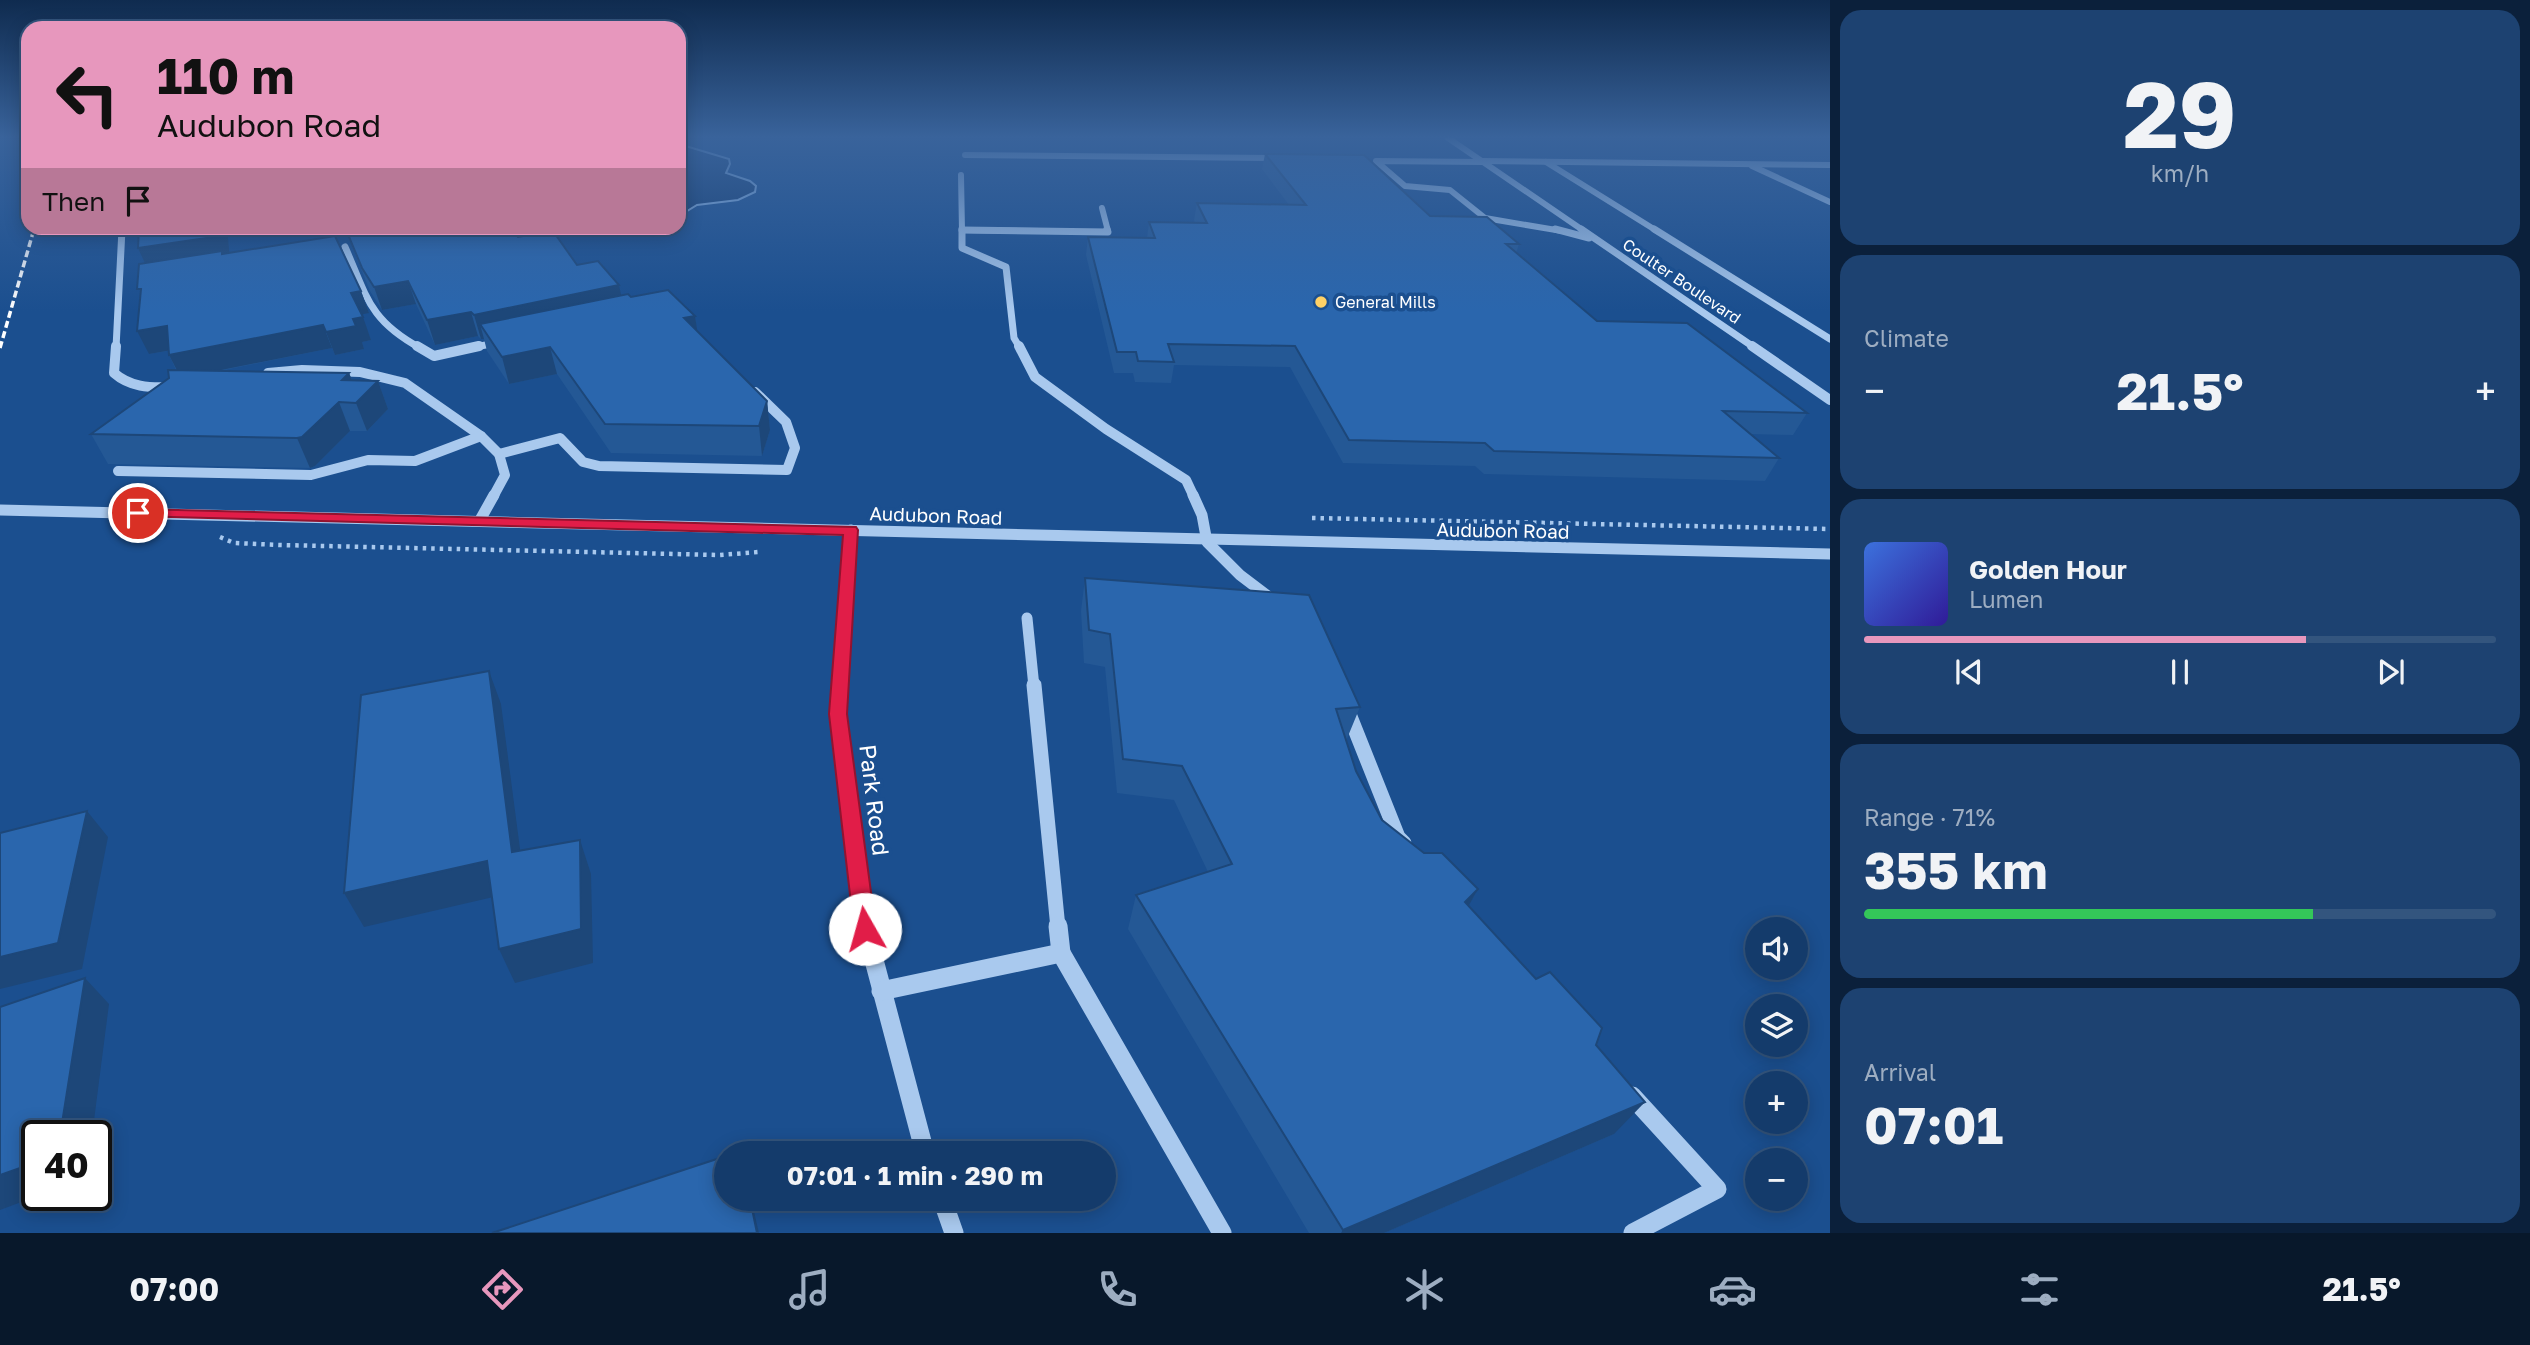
<!DOCTYPE html>
<meta charset="utf-8">
<style>
body{margin:0;font-family:"Golos Text",sans-serif;background:#1d4271;color:#f1f3f6;height:100vh;display:flex;flex-direction:column;font-size:26px;white-space:nowrap}
*{box-sizing:border-box;margin:0}
p{font-size:23px;color:#9dadc1}
.icon{flex:none;width:38px;height:38px;fill:none;stroke:currentColor;stroke-width:2;stroke-linecap:round;stroke-linejoin:round}
.map{position:relative;flex:1;overflow:hidden}
.details{display:flex;flex-direction:column;gap:10px;padding:10px;background:#0b203b;width:700px}
.details>*{flex:none}
.top-card{position:absolute;left:21px;top:21px;width:665px;height:214px;border-radius:21px;box-shadow:0 4px 18px #0003,0 0 0 2px #33557e;background:#e797bd;color:#111;overflow:hidden}
.controls{position:absolute;left:1745px;top:917px;display:grid;gap:14px}
.controls a{display:grid;place-items:center;width:63px;height:63px;border-radius:50%;background:#143b6b;box-shadow:0 4px 18px #0003,0 0 0 2px #33557e;font-size:35px}
.speed{position:absolute;left:21px;top:1120px;display:flex;gap:14px;font-size:35px;font-weight:700;text-align:center}
.speed>*{display:grid;place-content:center;width:91px;height:91px;border-radius:50%;background:#143b6b;box-shadow:0 4px 18px #0003,0 0 0 2px #33557e;line-height:1}
.speed .limit{border:4px solid #111;border-radius:10px;background:#fff;color:#111}
.pin{position:absolute;display:grid;place-items:center;width:60px;height:60px;color:#fff;margin:-30px;border:4px solid #fff;border-radius:50%;box-shadow:0 2px 7px #0007}
.me{position:absolute;width:77px;margin:-38px;rotate:353deg;stroke-linejoin:round;filter:drop-shadow(0 0 5px #0008)}
.turn{display:flex;align-items:center;gap:24px;height:147px;padding:0 21px;font-size:32px}
.turn .icon{width:91px;height:91px;stroke-width:2.5}
.turn b{display:block;font-size:49px;line-height:60px}
.then{display:flex;align-items:center;height:66px;padding:0 21px;background:#0003;gap:14px;font-size:26px}
.big{font-size:52px;font-weight:700;line-height:1.1}
.details .tile{flex:1;display:flex;flex-direction:column;justify-content:center;gap:10px;min-width:0;padding:0 24px;border-radius:21px;background:#1d4271}
.details .dial{align-items:center;gap:0}
.dial b{font-size:91px;line-height:1}
.song{display:flex;align-items:center;gap:21px}
.cover{width:84px;height:84px;border-radius:10px;background:linear-gradient(135deg,hsl(220 70% 55%),hsl(250 70% 35%))}
.played{height:7px;border-radius:4px;background:linear-gradient(90deg,#e797bd 70%,#33557e 70%)}
.keys{display:flex;justify-content:space-around;direction:ltr}
.heat{display:flex;justify-content:space-between;align-items:center;font-size:38px;direction:ltr}
.charge{height:10px;border-radius:5px;background:linear-gradient(90deg,#34c759 71%,#33557e 0)}
.trip{position:absolute;left:714px;top:1141px;width:402px;height:70px;border-radius:35px;background:#143b6b;box-shadow:0 4px 18px #0003,0 0 0 2px #33557e;font-weight:700;line-height:70px;text-align:center}
.tab-bar{display:flex;height:112px;justify-content:space-around;align-items:center;background:#08182b;color:#9dadc1}
.tab-bar .icon{width:49px;height:49px}
.tab-bar .current{color:#e797bd}
.tab-bar b{font-size:32px;color:#f1f3f6}
main{display:flex;flex:1;min-height:0}
.map>svg:first-child{display:block}
</style>
<main>
<div class="map">
<svg width="1830" height="1233" viewBox="0 0 1830 1233">
<rect width="100%" height="100%" fill="#1b4f8f"/>
<!-- water -->
<path fill="#123a6d" stroke="#9cc4f0" stroke-width="2" d="M679 144 729 159 730 164 726 173 750 181 756 186 755 192 738 200 697 205 679 216Z"/>
<g fill="none" stroke-linecap="round" stroke-linejoin="round">
<!-- path -->
<g stroke="#a9c9ee" stroke-width="4.5" stroke-dasharray="3.5 5" stroke-linecap="butt">
<path d="M1312 518 1830 529"/>
<path d="M220 537 234 543 280 545 719 555 759 552"/>
</g>
<!-- minor-far5 -->
<g stroke="#a9c9ee" stroke-width="6">
<path d="M1448 138 1584 231"/>
<path d="M965 155 1281 158"/>
<path d="M1482 161 1830 165"/>
<path d="M1483 162 1376 161 1405 186 1450 190 1485 218 1562 231"/>
<path d="M1546 162 1657 231"/>
<path d="M1752 166 1830 202"/>
<path d="M961 175 962 231"/>
<path d="M1102 208 1108 231"/>
<path d="M962 230 1041 231"/>
<path d="M122 231V228"/>
</g>
<!-- minor-far4 -->
<g stroke="#a9c9ee" stroke-width="7">
<path d="M962 229V248L1006 267 1014 338 1020 348"/>
<path d="M1555 229 1589 238"/>
<path d="M1581 229 1755 348"/>
<path d="M1654 229 1830 339"/>
<path d="M962 230 1108 232 1107 229"/>
<path d="M345 247C367 297 369 320 420 348"/>
<path d="M116 348 122 229"/>
<path d="M471 348 500 342"/>
</g>
<!-- minor-far3 -->
<g stroke="#a9c9ee" stroke-width="10">
<path d="M116 346 114 373C130 387 149 388 170 387"/>
<path d="M417 346 434 356 479 346"/>
<path d="M1019 346 1035 377 1106 429 1186 480 1194 497"/>
<path d="M1752 346 1830 400"/>
<path d="M268 373 302 370 360 372 405 383 481 436 499 454 505 475 493 497"/>
<path d="M499 454 560 438 583 462 599 466 787 470 795 448 786 422 755 392"/>
<path d="M118 471 311 475 368 460 415 461 481 436"/>
</g>
<!-- minor-far2 -->
<g stroke="#a9c9ee" stroke-width="11">
<path d="M1193 495 1202 515 1207 542 1240 575 1273 600"/>
<path d="M0 510 1830 554"/>
<path d="M480 520 494 495"/>
<path d="M1027 618 1034 687"/>
<path d="M840 687 851 530"/>
</g>
<!-- minor-far1 -->
<g stroke="#a9c9ee" stroke-width="15">
<path d="M840 685 838 714 865 928"/>
<path d="M1034 685 1058 928"/>
<path d="M1347 709 1398 837 1404 843"/>
</g>
<!-- minor -->
<g stroke="#a9c9ee" stroke-width="19">
<path d="M865 926 925 1153"/>
<path d="M1058 926 1061 953"/>
<path d="M881 991 1061 953 1222 1233"/>
<path d="M1632 1096 1717 1189 1633 1233"/>
<path d="M942 1199 954 1233"/>
</g>
<!-- rail-far1 -->
<path stroke="#fff" stroke-width="2.5" stroke-dasharray="6 2.5" stroke-linecap="butt" d="M33 231 34 228"/>
<!-- rail -->
<path stroke="#fff" stroke-width="3.5" stroke-dasharray="7 3.5" stroke-linecap="butt" d="M0 348 34 229"/>
</g>
<!-- wall -->
<g fill="#245895">
<path d="M1265 154 1430 216 1519 244 1516 253 1597 321 1807 413 1793 435 1750 434 1779 458 1765 481 1484 474 1475 466 1343 463 1290 367 1174 365 1171 383 1135 382 1133 373H1114L1086 255 1088 237 1147 238 1149 222 1195 223 1194 220 1197 203 1289 205 1262 169Z"/>
<path d="M139 228H227L229 253 361 291 369 313 361 314 371 340 362 342 364 349 335 355 332 348 219 371 349 373 352 380 378 381 388 409 367 431H350L315 466 310 468 108 464 91 434 169 378 176 370 169 355 168 351 149 354 145 263Z"/>
<path d="M347 232 518 237 577 265 621 295 695 316 697 332 767 401 770 430 762 456 611 453 557 374 509 384 487 351 484 339H481L478 336 435 345 416 304 382 310 370 291 355 254Z"/>
<path d="M1085 578 1360 707 1346 741 1356 771 1382 820 1424 853 1478 889 1468 906 1596 1045 1614 1134 1384 1233H1309L1128 929 1136 895 1208 872 1174 800 1117 793 1105 667 1084 663 1081 611Z"/>
</g>
<!-- shaded-wall -->
<g fill="#1d4779">
<path d="M219 228H227L230 260 149 272 138 248Z"/>
<path d="M408 281 416 304 382 310 374 287Z"/>
<path d="M619 285 624 309 480 324 484 339H481L474 315Z"/>
<path d="M361 291 369 313 359 315 351 293Z"/>
<path d="M471 312 478 336 435 345 427 320Z"/>
<path d="M695 316 699 342 684 318Z"/>
<path d="M363 317 371 340 362 342 364 349 335 355 326 332 353 319Z"/>
<path d="M323 325 332 348 181 378 169 355Z"/>
<path d="M167 326 178 349 149 354 137 331Z"/>
<path d="M550 347 557 374 509 384 502 357Z"/>
<path d="M349 373 359 399 378 381 388 409 367 431 356 403 342 380Z"/>
<path d="M767 401 770 430 762 456 759 426Z"/>
<path d="M339 402 350 431 315 466 310 468 297 438Z"/>
<path d="M489 671 501 704 525 887 512 852Z"/>
<path d="M87 811 108 837 82 969 0 989V957Z"/>
<path d="M580 840 591 874 593 963 515 983 499 949Z"/>
<path d="M487 861 502 895 364 927 344 893Z"/>
<path d="M1478 889 1459 923 1465 902Z"/>
<path d="M85 978 109 1004 92 1136H60Z"/>
<path d="M1645 1102 1614 1134 1384 1233H1341L1343 1230Z"/>
<path d="M37 1162V1195H40L0 1210V1175Z"/>
<path d="M750 1199H751L759 1233H757Z"/>
</g>
<!-- building -->
<g fill="#2a66ad" stroke="#1d4779" stroke-width="2">
<path d="M1265 154 1364 155 1430 216 1487 217 1519 244H1506L1597 321 1687 323 1807 413 1723 411 1779 458 1494 451 1485 443 1349 440 1295 346 1168 344 1174 362 1138 361 1136 352H1117L1088 237 1155 238 1149 222 1207 223 1197 203 1306 205Z"/>
<path d="M139 228H219L220 236 138 248Z"/>
<path d="M372 228H509L518 237 553 231 577 265 598 261 619 285 474 315 471 312 427 320 408 281 374 287 362 268 347 232Z"/>
<path d="M335 236 361 291 351 293 363 317 353 319 356 326 326 332 323 325 169 355 167 326 137 331 141 289H137L139 264 222 251V254Z"/>
<path d="M668 290 695 316 684 318 767 401 759 426 605 424 550 347 502 357 480 324 628 294 631 297Z"/>
<path d="M168 370 349 373 342 380 378 381 356 403 339 402 302 437 297 438 91 434 169 378Z"/>
<path d="M1085 578 1309 595 1360 707 1336 709 1356 771 1382 820 1424 853H1442L1478 889 1465 902 1536 979 1550 972 1602 1028 1596 1045 1645 1102 1343 1230 1136 895 1232 864 1182 766 1123 759 1110 634 1089 630Z"/>
<path d="M489 671 512 852 580 840 581 929 499 949 487 861 344 893 361 695Z"/>
<path d="M87 811 58 943 0 957V833Z"/>
<path d="M85 978 60 1136H37V1162L0 1175V1007Z"/>
<path d="M726 1156V1199H750L757 1233H492Z"/>
</g>
<!-- sky -->
<linearGradient id="sky" x2="0" y2="1"><stop stop-color="#0f2b4f"/><stop offset="0.44" stop-color="#39639b"/><stop offset="1" stop-color="#39639b" stop-opacity="0"/></linearGradient>
<rect width="1830" height="311" fill="url(#sky)"/>
<!-- route -->
<path fill="#e11d48" stroke="#92132f" stroke-width="2" d="M138 509 856 527 858 530 847 714 876 929 872 936 865 938 857 936 854 929 829 714 843 535 133 516V510Z"/>
<!-- markers -->
<circle fill="#ffd166" stroke="#1b4f8f" stroke-width="2.5" cx="1321" cy="302" r="7"/>
<g text-anchor="middle" dominant-baseline="central" stroke-width="7" stroke-linejoin="round" paint-order="stroke">
<!-- far-street labels -->
<g font-size="16" fill="#fff" stroke="#1b4f8f">
<text transform="translate(1682 281) rotate(34)">Coulter Boulevard</text>
</g>
<!-- far-poi labels -->
<g font-size="16" fill="#fff" stroke="#1b4f8f" text-anchor="start">
<text x="1335" y="302">General Mills</text>
</g>
<!-- street labels -->
<g font-size="19" fill="#fff" stroke="#1b4f8f">
<text transform="translate(936 515) rotate(2)">Audubon Road</text>
<text transform="translate(1503 530) rotate(1)">Audubon Road</text>
</g>
<!-- near-street labels -->
<g font-size="23" fill="#fff" stroke="#1b4f8f">
<text transform="translate(875 800) rotate(83)">Park Road</text>
</g>
</g>
</svg>
<div class="controls">
<a><svg class="icon" aria-label="sound" viewBox="0 0 24 24"><path d="M4 9h4l5-4v14l-5-4H4zM17 9q2 3 0 6"/></svg></a>
<a><svg class="icon" aria-label="layers" viewBox="0 0 24 24"><path d="M12 4l9 5-9 5-9-5zM3 14l9 5 9-5"/></svg></a>
<a>+</a>
<a>−</a>
</div>
<div class="speed"><div class="limit">40</div></div>
<div class="pin" style="left:138px;top:513px;background:#d93025"><svg class="icon" aria-label="arrive" viewBox="0 0 24 24"><path d="M6 21V4h12l-3 4 3 4H6"/></svg></div>
<svg class="me" style="left:865px;top:929px" viewBox="-20 -20 40 40"><circle r="19" fill="#fff"/><path d="M0-13L10 11 0 6-10 11z" fill="#e11d48"/></svg>
<div class="trip">07:01 · 1 min · 290 m</div>
<div class="top-card">
<div class="turn"><svg class="icon" aria-label="left" viewBox="0 0 24 24"><path d="M17 20v-9H6M10 6l-5 5 5 5"/></svg><div><b>110 m</b>Audubon Road</div></div>
<div class="then">Then<svg class="icon" aria-label="arrive" viewBox="0 0 24 24"><path d="M6 21V4h12l-3 4 3 4H6"/></svg></div>
</div>
</div>
<section class="details">
<div class="tile dial"><b>29</b><p>km/h</p></div>
<div class="tile"><p>Climate</p>
<div class="heat"><a>−</a><b class="big">21.5°</b><a>+</a></div>
</div>
<div class="tile">
<div class="song"><i class="cover"></i><div><b>Golden Hour</b><p>Lumen</p></div></div>
<div class="played"></div>
<div class="keys"><svg class="icon" aria-label="previous" viewBox="0 0 24 24"><path d="M18 5L8 12l10 7zM5 5v14"/></svg><svg class="icon" aria-label="pause" viewBox="0 0 24 24"><path d="M8 5v14M16 5v14"/></svg><svg class="icon" aria-label="next" viewBox="0 0 24 24"><path d="M6 5l10 7-10 7zM19 5v14"/></svg></div>
</div>
<div class="tile"><p>Range · 71%</p><b class="big">355 km</b><div class="charge"></div></div>
<div class="tile"><p>Arrival</p><b class="big">07:01</b></div>
</section>
</main>
<nav class="tab-bar">
<b>07:00</b>
<svg class="icon current" aria-label="directions" viewBox="0 0 24 24"><path d="M12 3l9 9-9 9-9-9zM9 14v-3h6M13 9l2 2-2 2"/></svg>
<svg class="icon" aria-label="music" viewBox="0 0 24 24"><path d="M9 18V5l10-2v13"/><circle cx="6" cy="18" r="3"/><circle cx="16" cy="16" r="3"/></svg>
<svg class="icon" aria-label="phone" viewBox="0 0 24 24"><path d="M5 4h4l2 5-3 2q2 4 5 5l2-3 5 2v4C11 20 4 13 5 4z"/></svg>
<svg class="icon" aria-label="climate" viewBox="0 0 24 24"><path d="M12 3v18M4 7l16 10M4 17L20 7"/></svg>
<svg class="icon" aria-label="car" viewBox="0 0 24 24"><path d="M5 17H2v-5l4-1 3-4h7l3 4 3 1v5h-3M9 17h6M6 11h13"/><circle cx="7" cy="17" r="2"/><circle cx="17" cy="17" r="2"/></svg>
<svg class="icon" aria-label="filters" viewBox="0 0 24 24"><path d="M4 7h16M4 17h16"/><circle cx="9" cy="7" r="2"/><circle cx="15" cy="17" r="2"/></svg>
<b>21.5°</b>
</nav>
